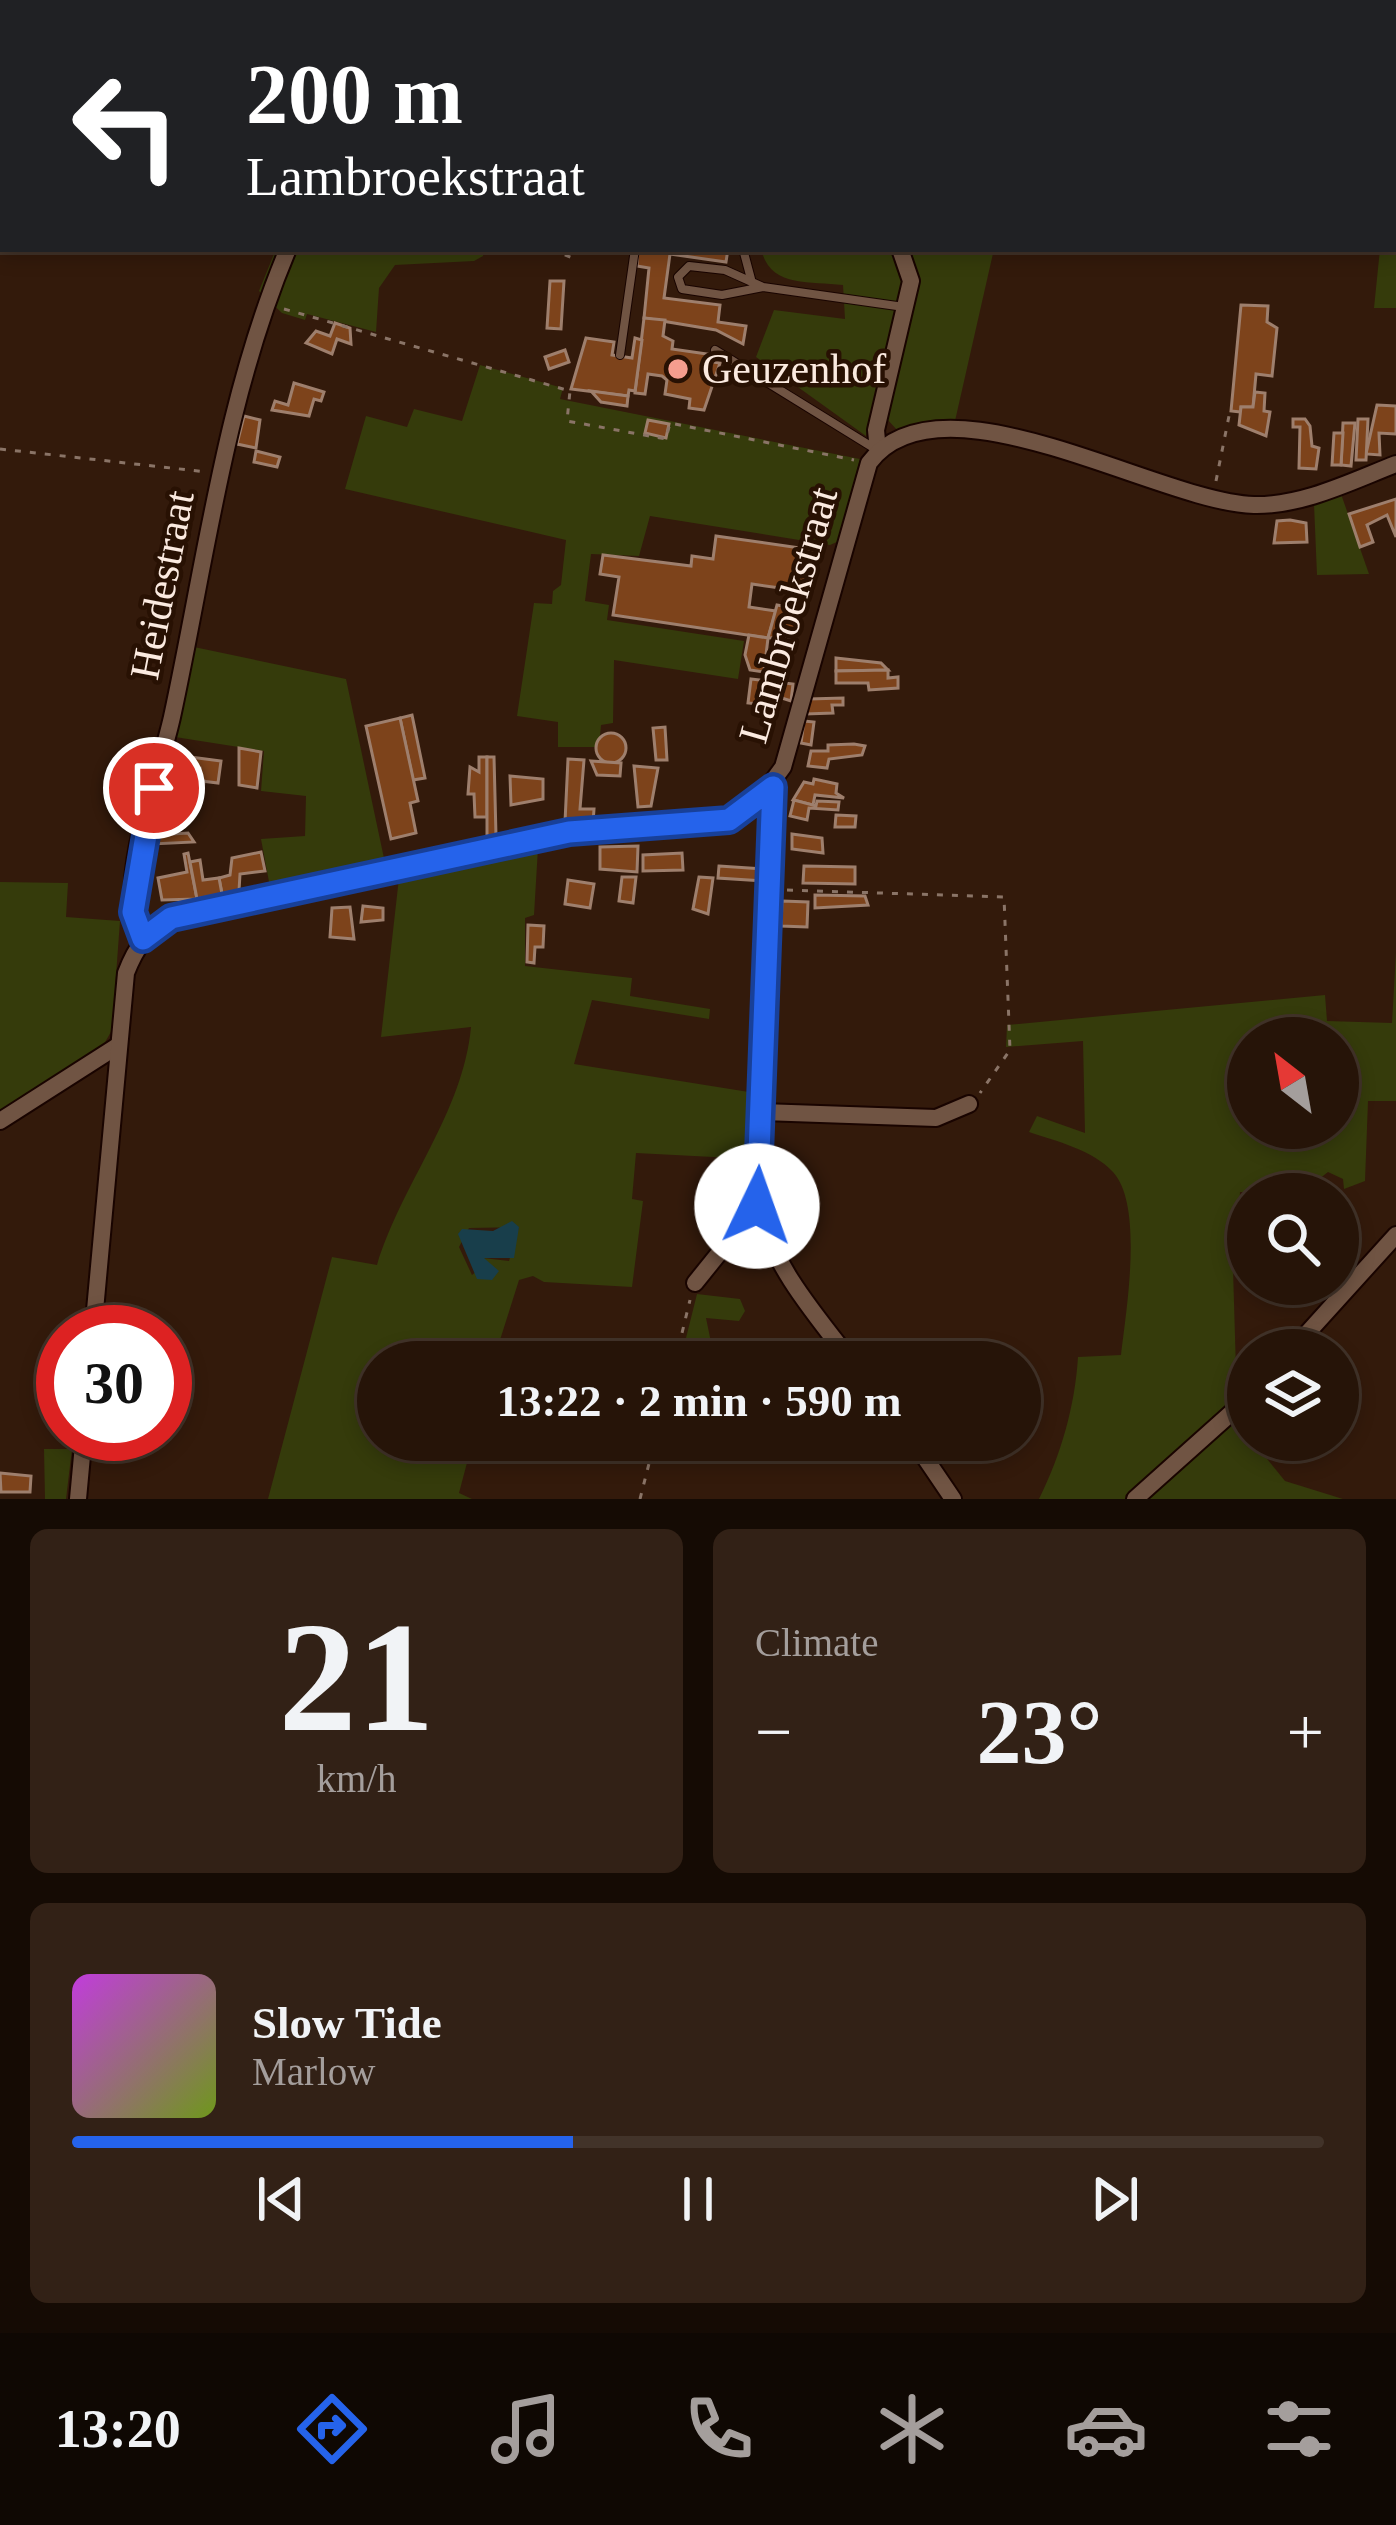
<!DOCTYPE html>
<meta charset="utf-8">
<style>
body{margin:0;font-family:"Times New Roman",serif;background:#322116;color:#f1f3f6;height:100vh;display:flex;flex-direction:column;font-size:45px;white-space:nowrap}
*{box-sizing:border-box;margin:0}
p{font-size:39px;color:#a49e9c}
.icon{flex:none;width:66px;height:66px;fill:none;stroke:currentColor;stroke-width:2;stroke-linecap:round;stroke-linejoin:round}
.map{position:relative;height:1499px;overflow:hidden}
.side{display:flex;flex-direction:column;gap:30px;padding:30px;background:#150b04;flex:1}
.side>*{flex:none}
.guide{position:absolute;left:0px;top:0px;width:1398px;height:252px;box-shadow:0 6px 18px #0003,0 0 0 3px #423329;background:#202124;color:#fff;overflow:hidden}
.needle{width:78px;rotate:329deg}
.fabs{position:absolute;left:1227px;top:1017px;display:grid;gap:24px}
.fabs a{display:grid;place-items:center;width:132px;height:132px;border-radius:50%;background:#261408;box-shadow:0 6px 18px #0003,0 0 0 3px #423329;font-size:60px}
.speed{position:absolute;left:36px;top:1305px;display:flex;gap:24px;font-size:60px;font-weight:700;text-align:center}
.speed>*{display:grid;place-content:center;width:156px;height:156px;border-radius:50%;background:#261408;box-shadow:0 6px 18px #0003,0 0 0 3px #423329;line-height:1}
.speed .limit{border:18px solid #d22;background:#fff;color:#111}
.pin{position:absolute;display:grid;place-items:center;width:102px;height:102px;color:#fff;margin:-51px;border:6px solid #fff;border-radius:50%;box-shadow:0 3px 12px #0007}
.me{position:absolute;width:132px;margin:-66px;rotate:3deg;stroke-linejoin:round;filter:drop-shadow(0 0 9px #0008)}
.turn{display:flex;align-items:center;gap:42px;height:252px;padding:0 48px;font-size:54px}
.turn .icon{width:156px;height:156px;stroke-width:2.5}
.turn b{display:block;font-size:84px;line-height:102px}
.big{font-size:90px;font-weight:700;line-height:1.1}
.side .card{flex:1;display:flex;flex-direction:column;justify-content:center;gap:18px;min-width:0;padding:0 42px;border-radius:18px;background:#322116}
.side .dial{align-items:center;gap:0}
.dial b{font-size:156px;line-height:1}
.song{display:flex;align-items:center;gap:36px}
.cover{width:144px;height:144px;border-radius:18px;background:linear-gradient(135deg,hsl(290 70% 55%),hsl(80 70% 35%))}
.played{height:12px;border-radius:6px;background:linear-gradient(90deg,#2563eb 40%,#423329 40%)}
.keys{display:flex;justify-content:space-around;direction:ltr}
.heat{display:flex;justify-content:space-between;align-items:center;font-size:66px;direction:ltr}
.side .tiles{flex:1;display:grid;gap:30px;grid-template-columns:1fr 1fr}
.card:last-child{grid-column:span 2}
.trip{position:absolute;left:357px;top:1341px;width:684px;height:120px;border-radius:60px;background:#261408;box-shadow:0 6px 18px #0003,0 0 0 3px #423329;font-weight:700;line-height:120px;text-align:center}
.tab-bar{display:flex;height:192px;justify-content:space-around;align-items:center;background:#0f0803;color:#a49e9c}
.tab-bar .icon{width:84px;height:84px}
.tab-bar .current{color:#2563eb}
.tab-bar b{font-size:54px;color:#f1f3f6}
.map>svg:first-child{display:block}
</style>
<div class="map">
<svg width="1396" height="1499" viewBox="0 0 1396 1499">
<rect width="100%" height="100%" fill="#331a0b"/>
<!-- green -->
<g fill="#353b0b" fill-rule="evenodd">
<path d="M1121 0H1396V130L1395 3Z"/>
<path d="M1396 141V308H1374L1380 249H1395Z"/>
<path d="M276 249H484L483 256 474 261 395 265 379 288 376 332 307 314 305 320 282 313 259 291Z"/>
<path d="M761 249H895L904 276 866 436 756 357 774 310 845 319 843 285C809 281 770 288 761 249Z"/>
<path d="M909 249H994L955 421 898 431 887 419 917 291Z"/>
<path d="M480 365 563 388 560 399 860 459 839 541 830 545 650 516 639 556 591 554 585 601 609 605 607 620 744 641 738 679 614 660 613 723 601 725 599 747H558V722L517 716 534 603 552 604 553 591 561 585 566 540 345 489 366 416 407 427 414 409 462 421Z"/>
<path d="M1341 494 1369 574 1317 575 1314 504Z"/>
<path d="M194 647 346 679 385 863 270 887 261 839 305 836 306 796 261 791 264 751 175 737Z"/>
<path d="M538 848 534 915 525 918V966L632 978 630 996 710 1009 709 1019 592 1000 574 1064 755 1093 752 1159 636 1153 632 1199 643 1201 632 1287 544 1282 533 1276 519 1280 493 1362H378V1440H473L459 1493 472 1499H268L332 1257 377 1265C402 1183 463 1113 471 1027L381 1037 399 878ZM519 1227 509 1261 483 1258 488 1263 472 1275 459 1247 469 1228Z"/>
<path d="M0 882 68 883 66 917 120 921 112 1030 104 1044 0 1111Z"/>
<path d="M1396 952V1101H1368L1365 1181 1344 1189 1343 1179 1328 1172 1314 1183H1297L1295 1192H1240L1238 1234 1232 1235 1237 1404 1129 1499H1039C1061 1455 1075 1406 1078 1357L1121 1355C1126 1311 1144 1206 1113 1172 1093 1150 1056 1141 1029 1132L1037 1116 1085 1133 1083 1041 1006 1047 1007 1025 1325 995 1327 1021 1392 1023ZM1248 1038H1338V1128H1248Z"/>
<path d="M697 1294 740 1299 745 1311 739 1321 706 1318 712 1347C730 1348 741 1336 761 1340L760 1358 680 1362Z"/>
<path d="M1235 1419 1285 1481 1343 1499H1143Z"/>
<path d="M44 1449H72L66 1499H45Z"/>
</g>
<!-- water -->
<path fill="#183e4b" d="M512 1221 519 1227 514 1258H484L499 1271 492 1280 477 1279 458 1234 462 1229 493 1231Z"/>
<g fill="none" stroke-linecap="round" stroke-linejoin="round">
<!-- stream -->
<path stroke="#183e4b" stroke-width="4.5" d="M804 3 805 0"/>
</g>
<!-- building -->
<g fill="#7d431b" stroke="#9e7f6d" stroke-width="3">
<path d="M638 249H728L726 262 670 254 664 298 720 305 718 322 746 326 743 344 716 330 644 318 649 268 637 266Z"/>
<path d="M550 281H564L561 329 547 328Z"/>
<path d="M1241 305 1268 306 1267 322 1277 328 1272 376 1256 374 1253 407H1241V412L1231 411Z"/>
<path d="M644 318 665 320 663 336 673 341 672 349 714 355 713 362 720 363 704 410 689 408 690 399 665 394 667 380 662 376 648 374 645 394 635 393Z"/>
<path d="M335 323 350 328 351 344 337 339 332 354 306 343 316 331 330 336Z"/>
<path d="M586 338 614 342 612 355 632 358 635 338 642 340 635 391 629 390 628 396 571 389Z"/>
<path d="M565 350 569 362 549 369 545 357Z"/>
<path d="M294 383 324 392 321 401 314 399 309 416 272 410 275 401 288 405Z"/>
<path d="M591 391 628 396 627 406 601 402Z"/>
<path d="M1255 392 1265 393 1264 411 1270 412 1266 436 1239 425 1241 407H1253Z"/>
<path d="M1377 405 1396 406V434L1379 433 1380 455 1366 454Z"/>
<path d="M244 416 260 420 256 448 237 444Z"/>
<path d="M1293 419H1305L1310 426 1312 446 1319 448 1316 469 1299 468 1300 427H1293Z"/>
<path d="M1358 419H1368L1366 460H1356Z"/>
<path d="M648 420 669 424 666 438 645 433Z"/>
<path d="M1343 423H1355L1351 466 1341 465Z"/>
<path d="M1334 433H1343L1341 465H1332Z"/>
<path d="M256 451 280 457 277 467 254 462Z"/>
<path d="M1396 499V537L1387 515 1367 525 1373 542 1360 547 1349 514Z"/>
<path d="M1290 520 1306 523 1307 542 1274 543 1277 521Z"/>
<path d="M716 536 814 550 809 592 752 584 749 607 776 611 768 638 613 615 619 577 600 574 603 555 691 566 692 556 713 559Z"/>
<path d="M777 605 800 609 795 637 768 638Z"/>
<path d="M749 635 768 638 764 672 750 670 745 655Z"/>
<path d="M836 658 881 663 888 670 836 671Z"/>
<path d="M888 670V678L898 677V688L869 690 868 683H836V671Z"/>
<path d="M751 679 793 684 791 701 760 691 759 704 748 703Z"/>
<path d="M843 698V705H832L833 713 806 714 809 699Z"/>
<path d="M412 715 425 778 413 780 400 718Z"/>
<path d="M400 718 418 801 410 803 416 833 391 839 366 726Z"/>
<path d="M804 721 814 722 811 745 801 743Z"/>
<path d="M665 727 667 760H656L653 728Z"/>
<circle cx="611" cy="748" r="15"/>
<path d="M828 745 854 744 865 746 862 755 829 759 827 768 808 766 811 751H828Z"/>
<path d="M239 748 261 752 257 788 239 785Z"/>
<path d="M170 754 186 756 184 772 199 775 200 768 189 767 190 757 221 761 218 783 168 777Z"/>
<path d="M479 757H487V817H475L474 794H468L470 767 479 772Z"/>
<path d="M487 757H494L496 836 487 837Z"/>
<path d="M568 759 584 760 580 809H594L593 823 565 822Z"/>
<path d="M591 761 621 763 620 776 597 775Z"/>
<path d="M634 766 658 768 651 806 638 807Z"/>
<path d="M510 776 543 779V799L511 805Z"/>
<path d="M168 777 204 781 203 791 166 793Z"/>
<path d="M814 779 837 784 836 793 844 798 815 795 813 805 793 800 804 782 813 784Z"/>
<path d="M794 800 816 806 817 801 839 802 838 810 809 808 807 820 790 816Z"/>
<path d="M836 815 856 816 855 827H835Z"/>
<path d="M151 821H172L173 834 188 833 194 842 152 844Z"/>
<path d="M792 834 822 838 823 853 792 849Z"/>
<path d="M638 846 637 872 600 869V847Z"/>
<path d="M261 852 265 871 240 874 239 891 222 894 219 878 230 875 232 858Z"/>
<path d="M188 853 197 899 162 900 158 878 187 872 184 854Z"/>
<path d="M682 853 683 870 643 871V855Z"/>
<path d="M200 860 203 880 219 878 222 894 197 899 190 862Z"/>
<path d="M719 866 765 869 764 881 718 878Z"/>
<path d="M804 866 855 867V884L803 883Z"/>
<path d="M622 877H636L633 903 619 901Z"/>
<path d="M699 877 713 878 708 914 693 909Z"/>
<path d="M568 880 594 884 590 908 565 904Z"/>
<path d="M815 895 865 896 868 905 815 908Z"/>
<path d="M782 901 808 902 807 927 781 926Z"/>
<path d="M363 906 383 908V920L361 922Z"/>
<path d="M350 907 354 939 330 937 332 908Z"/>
<path d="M528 925 544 926 543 947H535L534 963 527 962Z"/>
<path d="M0 1473 31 1476 30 1492H1Z"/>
</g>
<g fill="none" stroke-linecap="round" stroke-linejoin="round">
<defs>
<g id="lane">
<path d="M743 249 751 279"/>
<path d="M763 287 722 295 682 289 678 277 689 266 725 270 763 287 904 307"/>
<path d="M715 350 877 450"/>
<path d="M620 355 635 249"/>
</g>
<g id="street">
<path d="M390 3 391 0"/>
<path d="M793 3V0"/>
<path d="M1395 135H1396"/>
<path d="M878 451 876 430 911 281 900 249"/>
<path d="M773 787 757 1206C774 1267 813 1312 852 1362"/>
<path d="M143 939C137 931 134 924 133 914 127 850 158 779 172 717 206 560 225 398 288 249"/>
<path d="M761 1112 936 1118 969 1104"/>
<path d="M0 1121 119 1045"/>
<path d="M695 1283 757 1206"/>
<path d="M93 1332 126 973C136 947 147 932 171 918L569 833 729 820 755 805 783 767 869 463C940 367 1160 503 1254 505 1303 506 1352 481 1396 464"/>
<path d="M1292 1350 1396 1235"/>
<path d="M913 1440 953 1499"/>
<path d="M78 1499 84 1434"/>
<path d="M1135 1499 1248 1398"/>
</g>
</defs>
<!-- lane casing -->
<use href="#lane" stroke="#190400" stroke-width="10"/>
<!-- street casing -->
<use href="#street" stroke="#190400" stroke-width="20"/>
<!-- path -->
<g stroke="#8a7467" stroke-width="3" stroke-dasharray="6 9" stroke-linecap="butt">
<path d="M1116 0 1118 3"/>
<path d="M1160 0 1162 3"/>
<path d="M1202 0 1204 3"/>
<path d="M429 3 431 0"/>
<path d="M1151 3 1155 0"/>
<path d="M1395 97H1396"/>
<path d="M551 249 577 260"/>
<path d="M284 309 570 391 567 421 666 439 670 423 854 460"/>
<path d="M0 449 207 472"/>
<path d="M1216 481 1229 416"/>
<path d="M787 890 1004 897 1010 1050 980 1093"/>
<path d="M675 1362 690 1300"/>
<path d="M640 1499 655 1440"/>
</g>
<!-- lane -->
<use href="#lane" stroke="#705443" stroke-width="8"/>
<!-- street -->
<use href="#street" stroke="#705443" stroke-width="16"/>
</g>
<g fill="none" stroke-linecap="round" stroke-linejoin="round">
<defs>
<path id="route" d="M154 788 133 912 143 939 171 918 569 832 729 820 773 787 757 1206"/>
</defs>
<!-- route casing -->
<use href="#route" stroke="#184099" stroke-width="30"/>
<!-- route -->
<use href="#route" stroke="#2563eb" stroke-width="21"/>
</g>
<!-- markers -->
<circle fill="#f59d8e" stroke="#281103" stroke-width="4.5" cx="678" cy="369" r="12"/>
<g text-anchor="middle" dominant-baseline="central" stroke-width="9" stroke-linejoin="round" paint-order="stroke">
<!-- poi labels -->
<g font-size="42" fill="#fbeae0" stroke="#281103" text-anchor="start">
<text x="702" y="369">Geuzenhof</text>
</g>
<!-- street labels -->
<g font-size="42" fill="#fbeae0" stroke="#281103">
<text transform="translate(162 585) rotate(-79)">Heidestraat</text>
<text transform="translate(788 615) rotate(-74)">Lambroekstraat</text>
</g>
</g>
</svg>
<div class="fabs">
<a><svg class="needle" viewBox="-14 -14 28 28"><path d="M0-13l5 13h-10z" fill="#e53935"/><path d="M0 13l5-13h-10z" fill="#a49e9c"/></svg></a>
<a><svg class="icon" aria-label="search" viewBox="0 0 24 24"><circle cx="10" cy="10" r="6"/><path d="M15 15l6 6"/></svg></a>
<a><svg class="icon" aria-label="layers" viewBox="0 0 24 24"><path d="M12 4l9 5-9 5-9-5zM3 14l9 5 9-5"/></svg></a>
</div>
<div class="speed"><div class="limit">30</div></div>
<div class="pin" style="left:154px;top:788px;background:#d93025"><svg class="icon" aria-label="arrive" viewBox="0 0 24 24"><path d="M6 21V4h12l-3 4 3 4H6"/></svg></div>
<svg class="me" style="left:757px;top:1206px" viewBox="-20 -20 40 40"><circle r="19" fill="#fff"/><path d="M0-13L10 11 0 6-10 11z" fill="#2563eb"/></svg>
<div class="trip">13:22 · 2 min · 590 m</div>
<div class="guide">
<div class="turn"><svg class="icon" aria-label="left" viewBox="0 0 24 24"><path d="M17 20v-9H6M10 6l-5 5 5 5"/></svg><div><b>200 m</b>Lambroekstraat</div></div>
</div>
</div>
<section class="side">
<div class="tiles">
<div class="card dial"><b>21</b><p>km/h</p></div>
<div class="card"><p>Climate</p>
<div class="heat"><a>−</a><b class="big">23°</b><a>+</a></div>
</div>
<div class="card">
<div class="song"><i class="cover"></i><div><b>Slow Tide</b><p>Marlow</p></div></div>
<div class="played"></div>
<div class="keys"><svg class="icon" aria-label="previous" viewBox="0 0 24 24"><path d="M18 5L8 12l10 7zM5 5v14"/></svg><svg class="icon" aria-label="pause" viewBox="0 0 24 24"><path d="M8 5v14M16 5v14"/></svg><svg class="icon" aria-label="next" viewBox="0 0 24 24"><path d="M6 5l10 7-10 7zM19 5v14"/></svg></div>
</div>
</div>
</section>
<nav class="tab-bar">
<b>13:20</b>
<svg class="icon current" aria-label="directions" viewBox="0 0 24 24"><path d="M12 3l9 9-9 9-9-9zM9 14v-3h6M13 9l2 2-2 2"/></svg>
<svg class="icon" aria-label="music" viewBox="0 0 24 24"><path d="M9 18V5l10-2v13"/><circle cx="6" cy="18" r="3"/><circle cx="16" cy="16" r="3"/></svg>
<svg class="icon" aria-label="phone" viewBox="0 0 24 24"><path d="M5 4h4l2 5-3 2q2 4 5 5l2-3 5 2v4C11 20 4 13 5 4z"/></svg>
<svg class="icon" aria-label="climate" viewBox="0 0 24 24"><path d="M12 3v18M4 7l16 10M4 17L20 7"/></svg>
<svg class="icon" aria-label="car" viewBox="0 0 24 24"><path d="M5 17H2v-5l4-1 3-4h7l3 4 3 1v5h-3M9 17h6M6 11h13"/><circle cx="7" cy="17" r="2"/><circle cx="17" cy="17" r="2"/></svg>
<svg class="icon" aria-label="filters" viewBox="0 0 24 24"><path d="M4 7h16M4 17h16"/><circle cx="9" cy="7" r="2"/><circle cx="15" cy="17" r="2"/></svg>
</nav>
